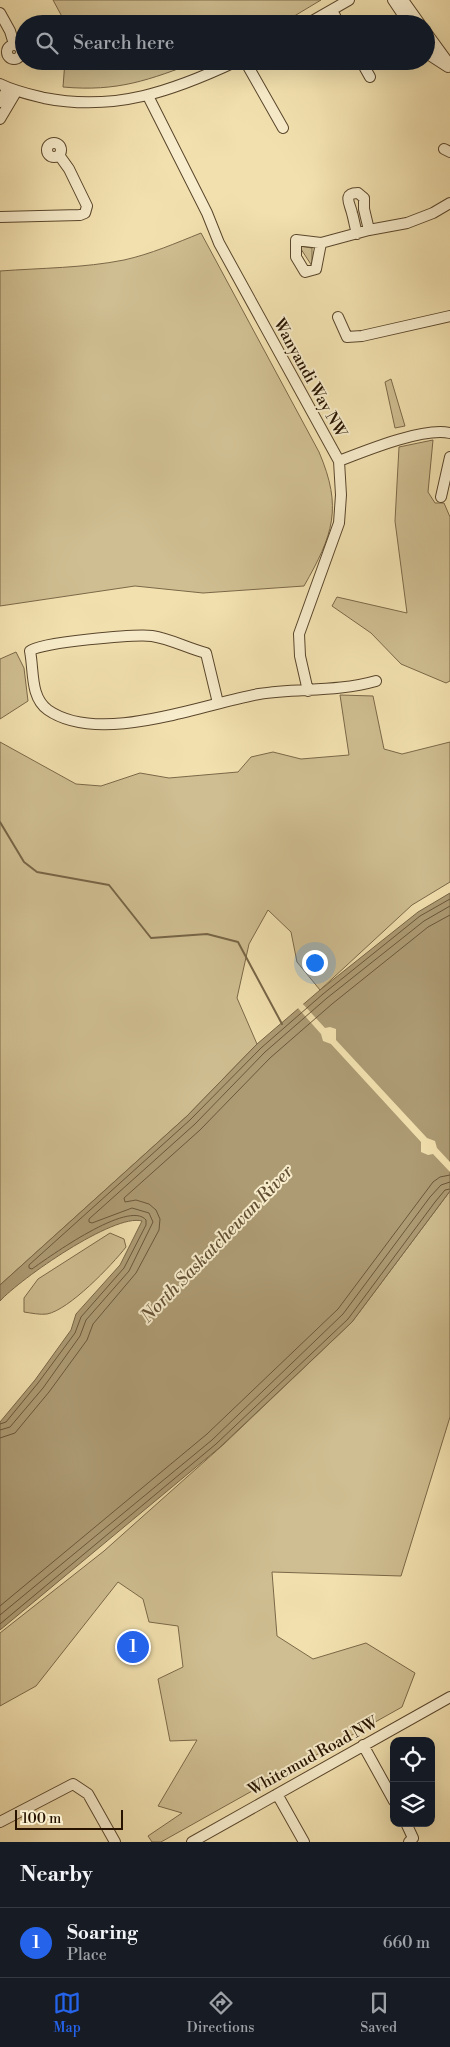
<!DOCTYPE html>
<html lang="en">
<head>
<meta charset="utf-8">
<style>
  :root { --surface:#171b24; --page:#242831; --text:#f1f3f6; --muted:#9ea1a6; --line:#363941; --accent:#2563eb }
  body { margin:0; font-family:"Libre Bodoni",serif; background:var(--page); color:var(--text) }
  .controls { position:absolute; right:15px; bottom:15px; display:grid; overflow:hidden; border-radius:10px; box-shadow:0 5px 20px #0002 }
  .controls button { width:45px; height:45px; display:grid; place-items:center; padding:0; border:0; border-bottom:1px solid var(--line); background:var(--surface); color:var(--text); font:25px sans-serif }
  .scale { position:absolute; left:15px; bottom:12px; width:108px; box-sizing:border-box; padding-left:5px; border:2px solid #271300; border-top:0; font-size:14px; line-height:18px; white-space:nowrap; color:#271300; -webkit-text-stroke:4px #f7eccb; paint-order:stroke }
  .you { position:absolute; left:314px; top:962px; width:18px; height:18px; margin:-12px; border:4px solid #fff; border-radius:50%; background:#1a73e8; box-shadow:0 0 0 8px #1a73e833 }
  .badge { display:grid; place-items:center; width:32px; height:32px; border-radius:50%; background:var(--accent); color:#fff; font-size:16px; font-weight:700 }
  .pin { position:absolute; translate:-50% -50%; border:2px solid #fff; box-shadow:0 1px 5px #0006 }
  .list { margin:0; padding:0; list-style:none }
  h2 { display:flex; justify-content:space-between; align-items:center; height:65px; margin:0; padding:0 20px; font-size:21px }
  h2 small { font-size:16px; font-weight:400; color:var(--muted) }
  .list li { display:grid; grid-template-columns:32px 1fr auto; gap:15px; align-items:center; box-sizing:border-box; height:70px; padding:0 20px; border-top:1px solid var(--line) }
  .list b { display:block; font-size:19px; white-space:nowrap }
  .list p { margin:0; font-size:16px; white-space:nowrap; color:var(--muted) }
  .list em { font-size:16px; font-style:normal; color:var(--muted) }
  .icon { flex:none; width:28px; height:28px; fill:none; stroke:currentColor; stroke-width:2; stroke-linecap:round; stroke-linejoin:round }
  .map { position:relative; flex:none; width:450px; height:1842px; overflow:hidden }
  .search { position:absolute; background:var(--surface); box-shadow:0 5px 20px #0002; left:15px; right:15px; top:15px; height:55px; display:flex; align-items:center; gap:12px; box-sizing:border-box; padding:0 18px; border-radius:28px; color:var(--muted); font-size:19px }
  .sheet { height:135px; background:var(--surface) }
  nav { display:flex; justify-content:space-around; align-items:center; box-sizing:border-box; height:70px; border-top:1px solid var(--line); background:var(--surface); font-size:14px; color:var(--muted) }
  nav a { display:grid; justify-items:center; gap:2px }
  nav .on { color:var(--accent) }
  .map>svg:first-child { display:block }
</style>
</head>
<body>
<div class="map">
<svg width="450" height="1842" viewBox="0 0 450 1842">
  <rect width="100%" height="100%" fill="#f2e1af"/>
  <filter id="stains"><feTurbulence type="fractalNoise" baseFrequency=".004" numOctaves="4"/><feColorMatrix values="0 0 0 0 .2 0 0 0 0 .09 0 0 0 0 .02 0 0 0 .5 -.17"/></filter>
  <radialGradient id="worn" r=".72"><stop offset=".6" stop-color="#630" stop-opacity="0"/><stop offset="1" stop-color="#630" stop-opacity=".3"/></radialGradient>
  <path fill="#cfbe91" stroke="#7b6848" d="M53,0H321L281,24H66Z
    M65,61H199C149,80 118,92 63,87Z
    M201,233L319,452C343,508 333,535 304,586L203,593L135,586L0,606V271C41,268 84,268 124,260C151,254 176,243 201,233Z
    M299,246L312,248V266Z
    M391,379L405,426L395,428L385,382Z
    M433,440L428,492L435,503H444L450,517V681L446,683L401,664L371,633L332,606L337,597L407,613L395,521L399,447Z
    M16,652L24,668L28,701L0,719V659Z
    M340,695L373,696L384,749L402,754L450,742V882L412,905L320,990L297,962L291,932L268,910L249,944L237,998L257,1044L187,1116L0,1285V742L76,784L101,786L140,773L169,778L238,772L251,757L273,752L301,759L349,755Z
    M450,1191V1417L401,1576L272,1572L277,1636L313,1659L366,1643L415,1673L402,1707L161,1842H152L148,1836L182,1813L158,1806L197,1740L170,1741L158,1679L183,1667L178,1626L149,1622L143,1599L118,1582L36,1686L0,1706V1633L104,1551L224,1444L352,1322Z
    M110,1233L124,1239L126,1247C112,1265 69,1310 47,1314C40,1315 31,1313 24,1312V1298L38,1279Z"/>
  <path fill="#ad9b74" stroke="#776546" d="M450,893V1191L352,1322L219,1448L0,1630V1422L35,1380L71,1330L76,1314L120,1265L142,1221C114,1213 20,1279 0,1301V1285L187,1116L257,1044L320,990L418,912Z"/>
  <path fill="#f2e1af" d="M302,1003L325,1028L330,1027L336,1029V1040L427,1138L435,1141L437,1148L450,1162V1172L433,1154L428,1155L421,1152V1142L331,1044L323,1041L321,1034L297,1007Z"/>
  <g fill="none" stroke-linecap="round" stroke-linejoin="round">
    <path stroke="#6a573a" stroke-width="1" d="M0,1424L6,1422L38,1383L75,1333L81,1317L124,1268L146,1225V1220C129,1199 49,1257 32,1269L29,1268V1265L190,1120L261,1048L323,994L420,916L450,899
      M0,1430L10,1427L43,1388L80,1336L86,1320L129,1271L153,1222L149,1213L132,1208L92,1223L89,1222V1219L195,1124L265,1052L327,998L424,921L450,906
      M0,1438L15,1433L49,1392L87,1340L93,1324L136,1273L159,1230L160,1219L156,1210L149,1204L136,1200L125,1202L124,1198L200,1130L270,1058L332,1004L428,927L450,915
      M0,1606L207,1434L338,1309L433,1182L440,1177L450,1175
      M0,1615L212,1440L343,1314L430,1197L441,1185L450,1182
      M0,1624L216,1444L348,1319L435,1202L445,1190L450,1189"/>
    <path stroke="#776546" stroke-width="2" d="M0,822L24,862L37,872L109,885L151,938L207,934L238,942L282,1024"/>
    <g stroke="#5a462c" stroke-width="12">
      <path id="minor" d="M393,0L409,24
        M403,0L420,24
        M332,10L339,24
        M0,13L10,31L14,44
        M307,24L349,0
        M426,32L450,65
        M7 52a7 7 0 1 1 14 0a7 7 0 1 1-14 0Z
        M426,48L431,56L448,67
        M245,61L283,128
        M361,61L370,77
        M0,84C14,91 28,94 44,98C115,112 173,91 237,61
        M148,96L207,213L219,243L339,461L341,495L339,523L299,634L300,656L308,691
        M0,102L8,88
        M0,119L16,92
        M47 150a7 7 0 1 1 14 0a7 7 0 1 1-14 0Z
        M444,149L450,152
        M0,217L80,215L85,213L87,206L69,169L59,155
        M357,234C355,227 354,220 352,213C350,204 342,193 358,193L364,198V209L369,230
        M321,243L316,269L305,272L296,257V240L321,243L369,230L407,223L433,213L450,203
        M338,317L347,337L362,336L450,316
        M339,461C365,451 423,427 450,433
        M441,497L450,457
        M218,703L206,653C187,648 171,639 152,636C137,634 39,642 30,651C34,671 30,697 48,710C100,746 202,704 259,694C298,688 337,692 376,681
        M363,1745L394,1801
        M277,1794L304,1842
        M0,1822L73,1784L88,1794L115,1842
        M406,1823L413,1838L409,1842
        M192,1842L450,1697"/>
    </g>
    <use href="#minor" stroke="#f7eccb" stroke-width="10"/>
  </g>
  <g text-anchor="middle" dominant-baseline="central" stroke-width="4" stroke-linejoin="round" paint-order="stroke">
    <g font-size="16" fill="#271300" stroke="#f7eccb">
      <text transform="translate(310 378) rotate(61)">Wanyandi Way NW</text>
      <text transform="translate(313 1756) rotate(-29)">Whitemud Road NW</text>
    </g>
    <g font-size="18" font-style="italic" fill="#635034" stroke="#f7eccb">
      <text transform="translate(217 1244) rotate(-46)">North Saskatchewan River</text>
    </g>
  </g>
  <rect width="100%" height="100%" filter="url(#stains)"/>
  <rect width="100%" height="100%" fill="url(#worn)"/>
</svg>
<div class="controls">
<button><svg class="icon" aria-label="locate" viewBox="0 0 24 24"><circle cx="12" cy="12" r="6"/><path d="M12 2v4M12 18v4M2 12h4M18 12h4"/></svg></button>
<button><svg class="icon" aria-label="layers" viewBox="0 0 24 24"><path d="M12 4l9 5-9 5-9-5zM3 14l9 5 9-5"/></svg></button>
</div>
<div class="scale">100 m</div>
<div class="you"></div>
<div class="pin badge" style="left:133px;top:1647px">1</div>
<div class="search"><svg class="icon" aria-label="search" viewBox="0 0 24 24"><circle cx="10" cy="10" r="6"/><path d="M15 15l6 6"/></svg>Search here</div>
</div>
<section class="sheet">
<h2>Nearby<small></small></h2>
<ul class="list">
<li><span class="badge">1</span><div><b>Soaring</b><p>Place</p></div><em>660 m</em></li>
</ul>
</section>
<nav>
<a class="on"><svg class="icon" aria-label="map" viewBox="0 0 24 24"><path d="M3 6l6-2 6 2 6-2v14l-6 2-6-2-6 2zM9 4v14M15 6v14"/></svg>Map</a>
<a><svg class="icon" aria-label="directions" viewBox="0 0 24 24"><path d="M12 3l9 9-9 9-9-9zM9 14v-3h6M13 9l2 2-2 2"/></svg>Directions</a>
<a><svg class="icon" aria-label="saved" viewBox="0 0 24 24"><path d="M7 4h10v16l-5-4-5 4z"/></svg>Saved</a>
</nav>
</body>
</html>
